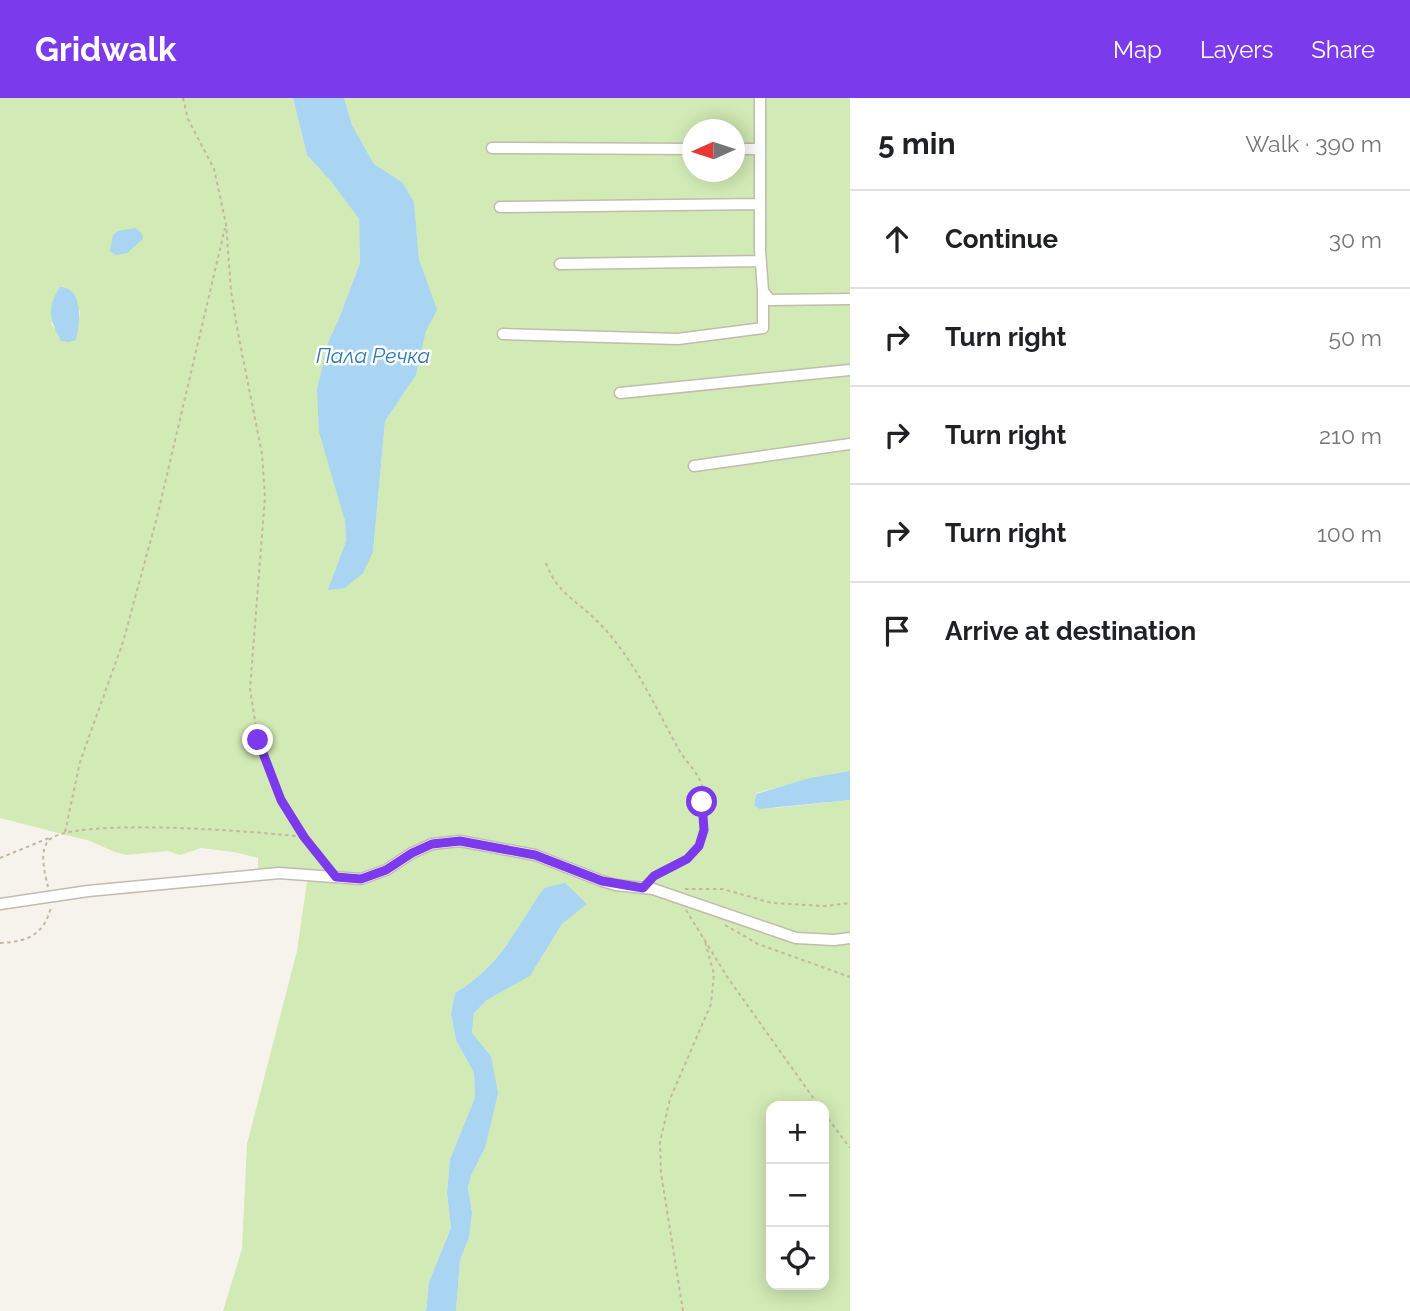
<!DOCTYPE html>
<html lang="en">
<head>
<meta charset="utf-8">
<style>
  :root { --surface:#fff; --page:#f6f6f6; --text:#202124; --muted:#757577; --line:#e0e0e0; --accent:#7c3aed }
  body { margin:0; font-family:Raleway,sans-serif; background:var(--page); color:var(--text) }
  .controls { position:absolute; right:21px; bottom:21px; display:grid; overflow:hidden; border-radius:14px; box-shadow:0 4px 18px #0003 }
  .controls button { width:63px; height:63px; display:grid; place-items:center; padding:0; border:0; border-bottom:2px solid var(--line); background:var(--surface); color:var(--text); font:35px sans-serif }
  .compass { position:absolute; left:682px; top:21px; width:63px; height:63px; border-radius:50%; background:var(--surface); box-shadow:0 4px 18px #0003; rotate:267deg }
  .stop { position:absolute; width:21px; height:21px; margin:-16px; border:5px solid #7c3aed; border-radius:50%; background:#fff }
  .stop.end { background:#7c3aed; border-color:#fff; box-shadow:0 2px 7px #0008 }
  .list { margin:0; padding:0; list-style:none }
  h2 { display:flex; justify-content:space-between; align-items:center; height:91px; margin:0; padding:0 28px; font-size:30px }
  h2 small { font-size:23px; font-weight:400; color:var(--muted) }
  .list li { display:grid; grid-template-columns:46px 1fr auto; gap:21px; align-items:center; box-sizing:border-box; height:98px; padding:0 28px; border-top:2px solid var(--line) }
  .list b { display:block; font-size:26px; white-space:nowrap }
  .list em { font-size:23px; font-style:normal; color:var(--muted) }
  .icon { flex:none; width:38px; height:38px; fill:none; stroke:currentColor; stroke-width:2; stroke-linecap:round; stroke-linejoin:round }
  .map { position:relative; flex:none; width:850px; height:1213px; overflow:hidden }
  header { display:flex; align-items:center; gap:42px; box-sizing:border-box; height:98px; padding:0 35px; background:var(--accent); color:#fff }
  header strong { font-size:33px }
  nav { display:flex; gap:38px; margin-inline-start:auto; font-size:24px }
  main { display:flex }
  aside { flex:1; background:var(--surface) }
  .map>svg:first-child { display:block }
</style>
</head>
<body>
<header>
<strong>Gridwalk</strong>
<nav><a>Map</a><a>Layers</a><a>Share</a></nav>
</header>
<main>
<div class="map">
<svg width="850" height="1213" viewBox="0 0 850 1213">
  <rect width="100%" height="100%" fill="#f6f3ec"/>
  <path fill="#d2eab5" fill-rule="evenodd" d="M0,0H293L307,57L330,82L359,121L360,165L338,223L328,244L317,291L345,423L346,443L329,491L373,454L385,323L416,277L426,233L436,212L419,161L414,104L402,84L374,66L352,27L344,0H850V673L810,681L756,695L754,706L776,710L850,702V1213H456L460,1162L469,1140L472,1115L468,1089L471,1078L485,1050L491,958L472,935L474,915L487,902L530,878L562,826L586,806L530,811C508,846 492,872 455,895L451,916L456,942L474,975L475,1000L450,1061L447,1095L451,1130L429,1184L426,1213H223L242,1151L247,1046L297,853L308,777L258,781V760L234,754L201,750L180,757L168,753L127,757L115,754L90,743L0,720ZM692,32H734V74H692ZM80,213L76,242L55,231L51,225ZM771,1008H824V1187H771Z"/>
  <path fill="#a9d4f2" d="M293,0H344L352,27L374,66L402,84L414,104L419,161L437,212L426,233L416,277L385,323L373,454L363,475L345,490L328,492L346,443L345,423L319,334L317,291L328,244L338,223L360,165L359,121L330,82L307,57Z
    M135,130L142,135L143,141L127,155L116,157L110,153L113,137L118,133Z
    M60,189C84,189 80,226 76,242L68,244L61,243C50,221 46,211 60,189Z
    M850,673V702L760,711L754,707L756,696L810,680Z
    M565,785L587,806L562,826L530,878L487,902L474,915L472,935L491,958L498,995L485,1050L471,1078L468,1089L472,1115L469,1140L460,1162L456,1213H426L429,1184L451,1130L447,1095L450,1061L475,1000L474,975L456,942L451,916L455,895C502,866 514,833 544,790Z"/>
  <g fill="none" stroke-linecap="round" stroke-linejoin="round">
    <g stroke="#c2bbae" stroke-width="13">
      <path id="minor" d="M760,0V152L763,193L770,202L850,201
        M492,50L692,51
        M734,51H760
        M500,109L760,106
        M560,166L761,163
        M503,236L678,241L763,230V193
        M620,295L850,272
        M694,368L850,346
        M0,806L88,793L279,775L361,781L386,772L412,755L432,746L460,743L535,757L602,783L616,787L653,791L796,840L834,842L850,840"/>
    </g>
    <path stroke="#c4b79f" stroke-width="2" stroke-dasharray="3.5 3.5" stroke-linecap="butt" d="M183,0L188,21L214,71L226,126L231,193L238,235L262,356L265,399L250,591L258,642L281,701L304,739L327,767
      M546,465C557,496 577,502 598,524C634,560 654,607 678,650C685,664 700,675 703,691C705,700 704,741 699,749C688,766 664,767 651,781
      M65,734L80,664L123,544L157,419L225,130
      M0,760L49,740
      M48,789C45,776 39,755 48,743C68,718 266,734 303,739
      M685,791H723L772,805L825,808L850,805
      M686,812L728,880L819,1008
      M725,827L758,846L850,879
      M0,845C27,844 44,837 51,809
      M824,1015L850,1050
      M683,1213L661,1075L660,1044L670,1001L711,906L714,876L704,840"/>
    <use href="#minor" stroke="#fff" stroke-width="10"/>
  </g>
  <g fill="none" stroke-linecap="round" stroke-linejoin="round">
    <path stroke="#7c3aed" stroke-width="9" d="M258,642L281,702L304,739L336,779L361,781L386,772L412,755L432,746L460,743L535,757L602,783L643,790L654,778L687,761L699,748L704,732L702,704"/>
  </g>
  <g text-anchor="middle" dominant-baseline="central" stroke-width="5" stroke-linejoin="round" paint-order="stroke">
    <g font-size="21" font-style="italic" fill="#2e7ab2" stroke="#fff">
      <text x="373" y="257">Пала Речка</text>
    </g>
  </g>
</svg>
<div class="controls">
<button>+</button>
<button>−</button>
<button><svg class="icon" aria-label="locate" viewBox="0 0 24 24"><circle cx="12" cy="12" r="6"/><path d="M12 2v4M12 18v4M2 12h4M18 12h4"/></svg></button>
</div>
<svg class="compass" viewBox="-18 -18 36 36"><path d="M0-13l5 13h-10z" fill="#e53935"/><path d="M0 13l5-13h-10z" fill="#757577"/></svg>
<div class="stop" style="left:702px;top:704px"></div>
<div class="stop end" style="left:258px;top:642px"></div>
</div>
<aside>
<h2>5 min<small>Walk · 390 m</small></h2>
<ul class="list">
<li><svg class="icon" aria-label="ahead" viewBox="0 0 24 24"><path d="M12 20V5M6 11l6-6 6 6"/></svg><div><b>Continue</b></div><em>30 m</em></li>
<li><svg class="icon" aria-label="right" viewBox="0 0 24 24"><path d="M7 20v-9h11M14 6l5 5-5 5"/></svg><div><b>Turn right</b></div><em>50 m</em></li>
<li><svg class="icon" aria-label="right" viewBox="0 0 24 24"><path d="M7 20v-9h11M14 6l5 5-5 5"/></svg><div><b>Turn right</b></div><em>210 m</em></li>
<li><svg class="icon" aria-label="right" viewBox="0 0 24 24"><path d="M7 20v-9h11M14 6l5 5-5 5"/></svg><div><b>Turn right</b></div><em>100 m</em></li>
<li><svg class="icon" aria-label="arrive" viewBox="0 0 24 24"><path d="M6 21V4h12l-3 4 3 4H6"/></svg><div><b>Arrive at destination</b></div></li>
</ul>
</aside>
</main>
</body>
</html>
